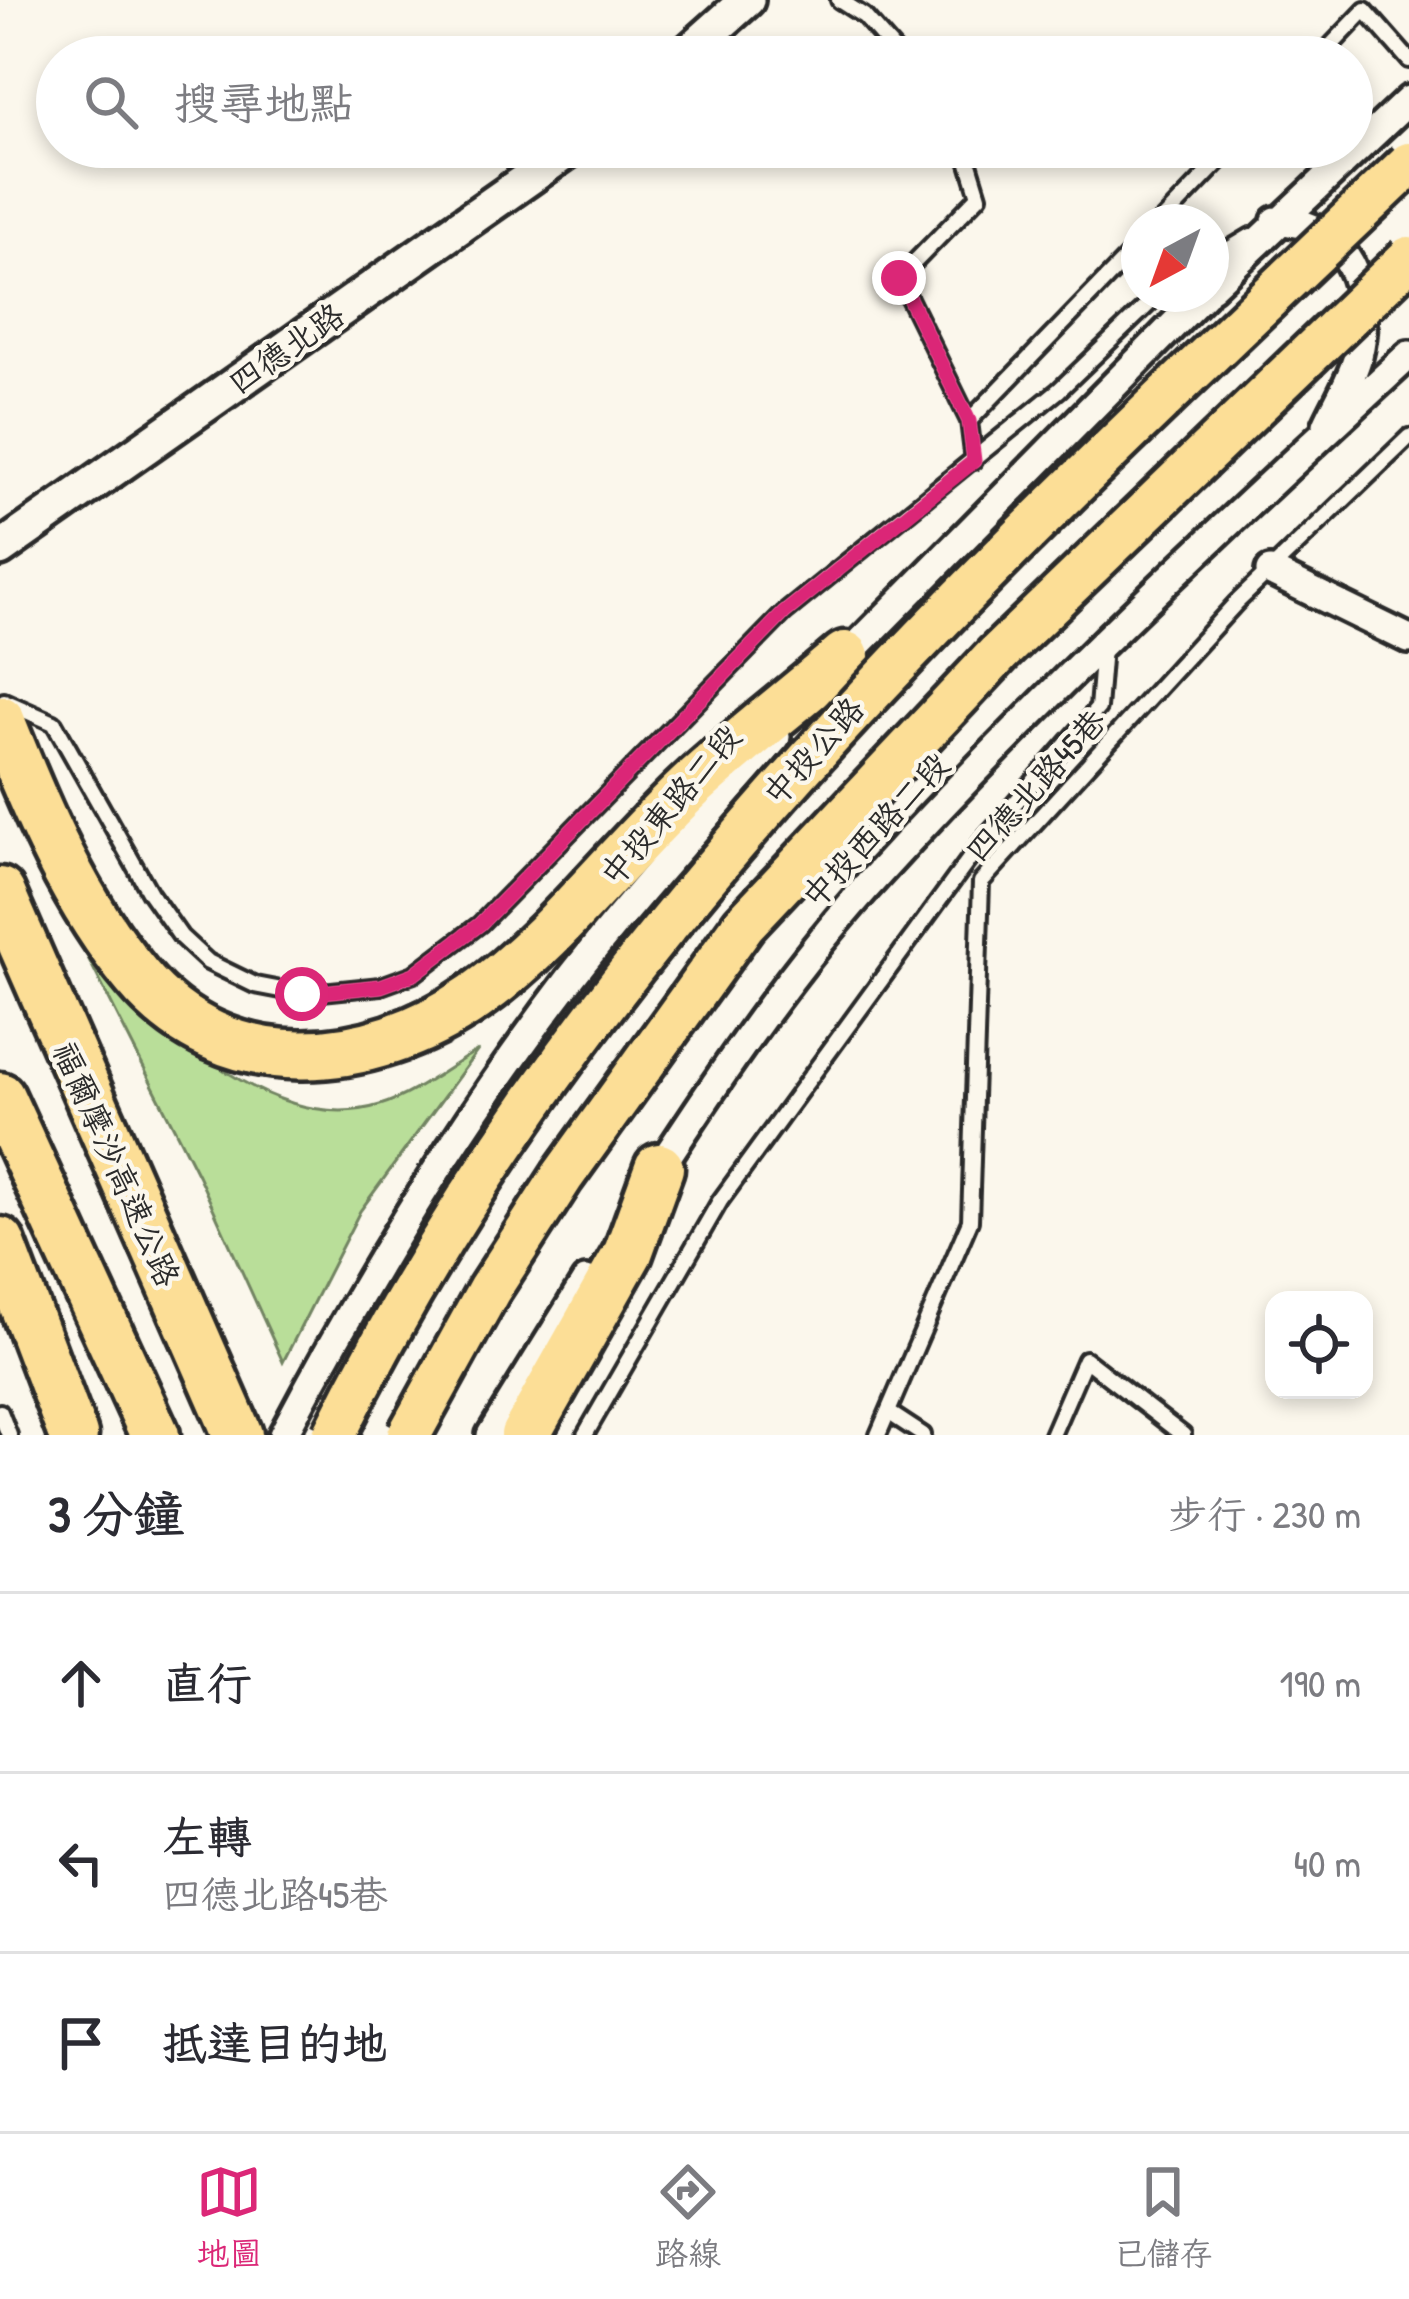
<!DOCTYPE html>
<html lang="zh-TW">
<head>
<meta charset="utf-8">
<style>
  :root { --surface:#fff; --page:#f7f7f7; --text:#2b2b33; --muted:#7c7c81; --line:#e1e1e2; --accent:#db2777 }
  body { margin:0; font-family:"Patrick Hand","LXGW WenKai TC",sans-serif; background:var(--page); color:var(--text) }
  .controls { position:absolute; right:36px; bottom:36px; display:grid; overflow:hidden; border-radius:24px; box-shadow:0 6px 18px #0003 }
  .controls button { width:108px; height:108px; display:grid; place-items:center; padding:0; border:0; border-bottom:3px solid var(--line); background:var(--surface); color:var(--text); font:60px sans-serif }
  .compass { position:absolute; left:1121px; top:204px; width:108px; height:108px; border-radius:50%; background:var(--surface); box-shadow:0 6px 18px #0003; rotate:221deg }
  .stop { position:absolute; width:36px; height:36px; margin:-27px; border:9px solid #db2777; border-radius:50%; background:#fff }
  .stop.end { background:#db2777; border-color:#fff; box-shadow:0 3px 12px #0008 }
  .list { margin:0; padding:0; list-style:none }
  h2 { display:flex; justify-content:space-between; align-items:center; height:156px; margin:0; padding:0 48px; font-size:51px }
  h2 small { font-size:39px; font-weight:400; color:var(--muted) }
  .list li { display:grid; grid-template-columns:78px 1fr auto; gap:36px; align-items:center; box-sizing:border-box; height:180px; padding:0 48px; border-top:3px solid var(--line) }
  .list b { display:block; font-size:45px; white-space:nowrap }
  .list p { margin:0; font-size:39px; white-space:nowrap; color:var(--muted) }
  .list em { font-size:39px; font-style:normal; color:var(--muted) }
  .icon { flex:none; width:66px; height:66px; fill:none; stroke:currentColor; stroke-width:2; stroke-linecap:round; stroke-linejoin:round }
  .map { position:relative; flex:none; width:1409px; height:1435px; overflow:hidden }
  .search { position:absolute; background:var(--surface); box-shadow:0 6px 18px #0003; left:36px; right:36px; top:36px; height:132px; display:flex; align-items:center; gap:30px; box-sizing:border-box; padding:0 42px; border-radius:66px; color:var(--muted); font-size:45px }
  .sheet { height:696px; background:var(--surface) }
  nav { display:flex; justify-content:space-around; align-items:center; box-sizing:border-box; height:168px; border-top:3px solid var(--line); background:var(--surface); font-size:33px; color:var(--muted) }
  nav a { display:grid; justify-items:center; gap:6px }
  nav .on { color:var(--accent) }
  .map>svg:first-child { display:block }
</style>
</head>
<body>
<div class="map">
<svg width="1409" height="1435" viewBox="0 0 1409 1435">
  <rect width="100%" height="100%" fill="#fbf7ec"/>
  <filter id="ink" filterUnits="userSpaceOnUse"><feTurbulence type="fractalNoise" baseFrequency=".00833" numOctaves="2"/><feDisplacementMap in="SourceGraphic" scale="24" xChannelSelector="R" yChannelSelector="G"/><feConvolveMatrix kernelMatrix="1 2 1 2 8 2 1 2 1" color-interpolation-filters="sRGB"/></filter>
  <g filter="url(#ink)">
    <path fill="#b9de99" stroke="#728462" stroke-width="3" d="M77,936C143,1010 267,1140 380,1105C414,1095 448,1067 478,1050L360,1211L283,1362L198,1175Z"/>
    <g fill="none" stroke-linecap="round" stroke-linejoin="round">
      <g stroke="#2b2b2b" stroke-width="22">
        <path id="service" d="M839,0L864,16L900,57
          M1320,57L1365,10L1409,60
          M964,147L979,196L899,278L969,421L974,461
          M1161,222L1233,147
          M1211,260L1251,236
          M969,421L1139,245
          M4,701L54,723L150,893L181,937L208,962L255,985L302,994L381,986L414,974L480,924L784,613L1059,390L1159,294
          M0,1412L9,1435
          M888,1412L923,1435
          M585,1435L720,1201L986,836L1098,708L1103,647
          M878,1435L970,1221L981,882L1236,603L1409,437
          M1052,1435L1085,1359L1183,1435"/>
      </g>
      <g stroke="#2b2b2b" stroke-width="36">
        <path id="minor" d="M1276,221C1349,221 1374,293 1358,356C1352,379 1337,403 1327,425
          M1211,287L1409,100
          M1270,571L1409,639
          M836,667L1204,294
          M653,1178C722,1072 795,964 881,871C1046,690 1229,521 1409,355
          M283,1435C367,1276 460,1123 569,980C634,896 707,818 776,737
          M491,1435L586,1281"/>
      </g>
      <g stroke="#2b2b2b" stroke-width="42">
        <path id="tertiary" d="M683,57L747,0
          M0,549L573,147"/>
      </g>
      <g stroke="#2b2b2b" stroke-width="57">
        <path id="motorway" d="M0,720C36,810 74,902 137,977C226,1084 370,1070 475,997C557,939 618,854 691,786C740,741 794,700 845,656
          M0,892L238,1435
          M0,1097L155,1435
          M0,1242L73,1435
          M525,1435L628,1253L659,1168"/>
      </g>
      <use href="#service" stroke="#fbf7ec" stroke-width="14"/>
      <use href="#minor" stroke="#fbf7ec" stroke-width="27"/>
      <use href="#tertiary" stroke="#fbf7ec" stroke-width="33"/>
      <use href="#motorway" stroke="#fcde96" stroke-width="48"/>
      <g stroke="#2b2b2b" stroke-width="51" stroke-linecap="butt">
        <path id="primary-bridge" d="M334,1435C588,923 1004,552 1409,164
          M409,1435L489,1290L562,1177L744,924L998,654L1409,258"/>
      </g>
      <use href="#primary-bridge" stroke="#fcde96" stroke-width="42"/>
    </g>
  </g>
  <g fill="none" stroke-linecap="round" stroke-linejoin="round" filter="url(#ink)">
    <path stroke="#db2777" stroke-width="15" d="M302,994L381,986L414,974L480,924L784,613L974,461L969,421L899,278"/>
  </g>
  <g text-anchor="middle" dominant-baseline="central" stroke-width="9" stroke-linejoin="round" paint-order="stroke">
    <g font-size="33" fill="#2b2b2b" stroke="#fbf7ec">
      <text transform="translate(286 348) rotate(-35)">四德北路</text>
      <text transform="translate(813 751) rotate(-48)">中投公路</text>
      <text transform="translate(1035 785) rotate(-48)">四德北路45巷</text>
      <text transform="translate(670 805) rotate(-50)">中投東路二段</text>
      <text transform="translate(875 830) rotate(-47)">中投西路二段</text>
      <text transform="translate(117 1164) rotate(66)">福爾摩沙高速公路</text>
    </g>
  </g>
</svg>
<div class="controls">
<button><svg class="icon" aria-label="locate" viewBox="0 0 24 24"><circle cx="12" cy="12" r="6"/><path d="M12 2v4M12 18v4M2 12h4M18 12h4"/></svg></button>
</div>
<svg class="compass" viewBox="-18 -18 36 36"><path d="M0-13l5 13h-10z" fill="#e53935"/><path d="M0 13l5-13h-10z" fill="#7c7c81"/></svg>
<div class="stop" style="left:302px;top:994px"></div>
<div class="stop end" style="left:899px;top:278px"></div>
<div class="search"><svg class="icon" aria-label="search" viewBox="0 0 24 24"><circle cx="10" cy="10" r="6"/><path d="M15 15l6 6"/></svg>搜尋地點</div>
</div>
<section class="sheet">
<h2>3 分鐘<small>步行 · 230 m</small></h2>
<ul class="list">
<li><svg class="icon" aria-label="ahead" viewBox="0 0 24 24"><path d="M12 20V5M6 11l6-6 6 6"/></svg><div><b>直行</b></div><em>190 m</em></li>
<li><svg class="icon" aria-label="left" viewBox="0 0 24 24"><path d="M17 20v-9H6M10 6l-5 5 5 5"/></svg><div><b>左轉</b><p>四德北路45巷</p></div><em>40 m</em></li>
<li><svg class="icon" aria-label="arrive" viewBox="0 0 24 24"><path d="M6 21V4h12l-3 4 3 4H6"/></svg><div><b>抵達目的地</b></div></li>
</ul>
</section>
<nav>
<a class="on"><svg class="icon" aria-label="map" viewBox="0 0 24 24"><path d="M3 6l6-2 6 2 6-2v14l-6 2-6-2-6 2zM9 4v14M15 6v14"/></svg>地圖</a>
<a><svg class="icon" aria-label="directions" viewBox="0 0 24 24"><path d="M12 3l9 9-9 9-9-9zM9 14v-3h6M13 9l2 2-2 2"/></svg>路線</a>
<a><svg class="icon" aria-label="saved" viewBox="0 0 24 24"><path d="M7 4h10v16l-5-4-5 4z"/></svg>已儲存</a>
</nav>
</body>
</html>
